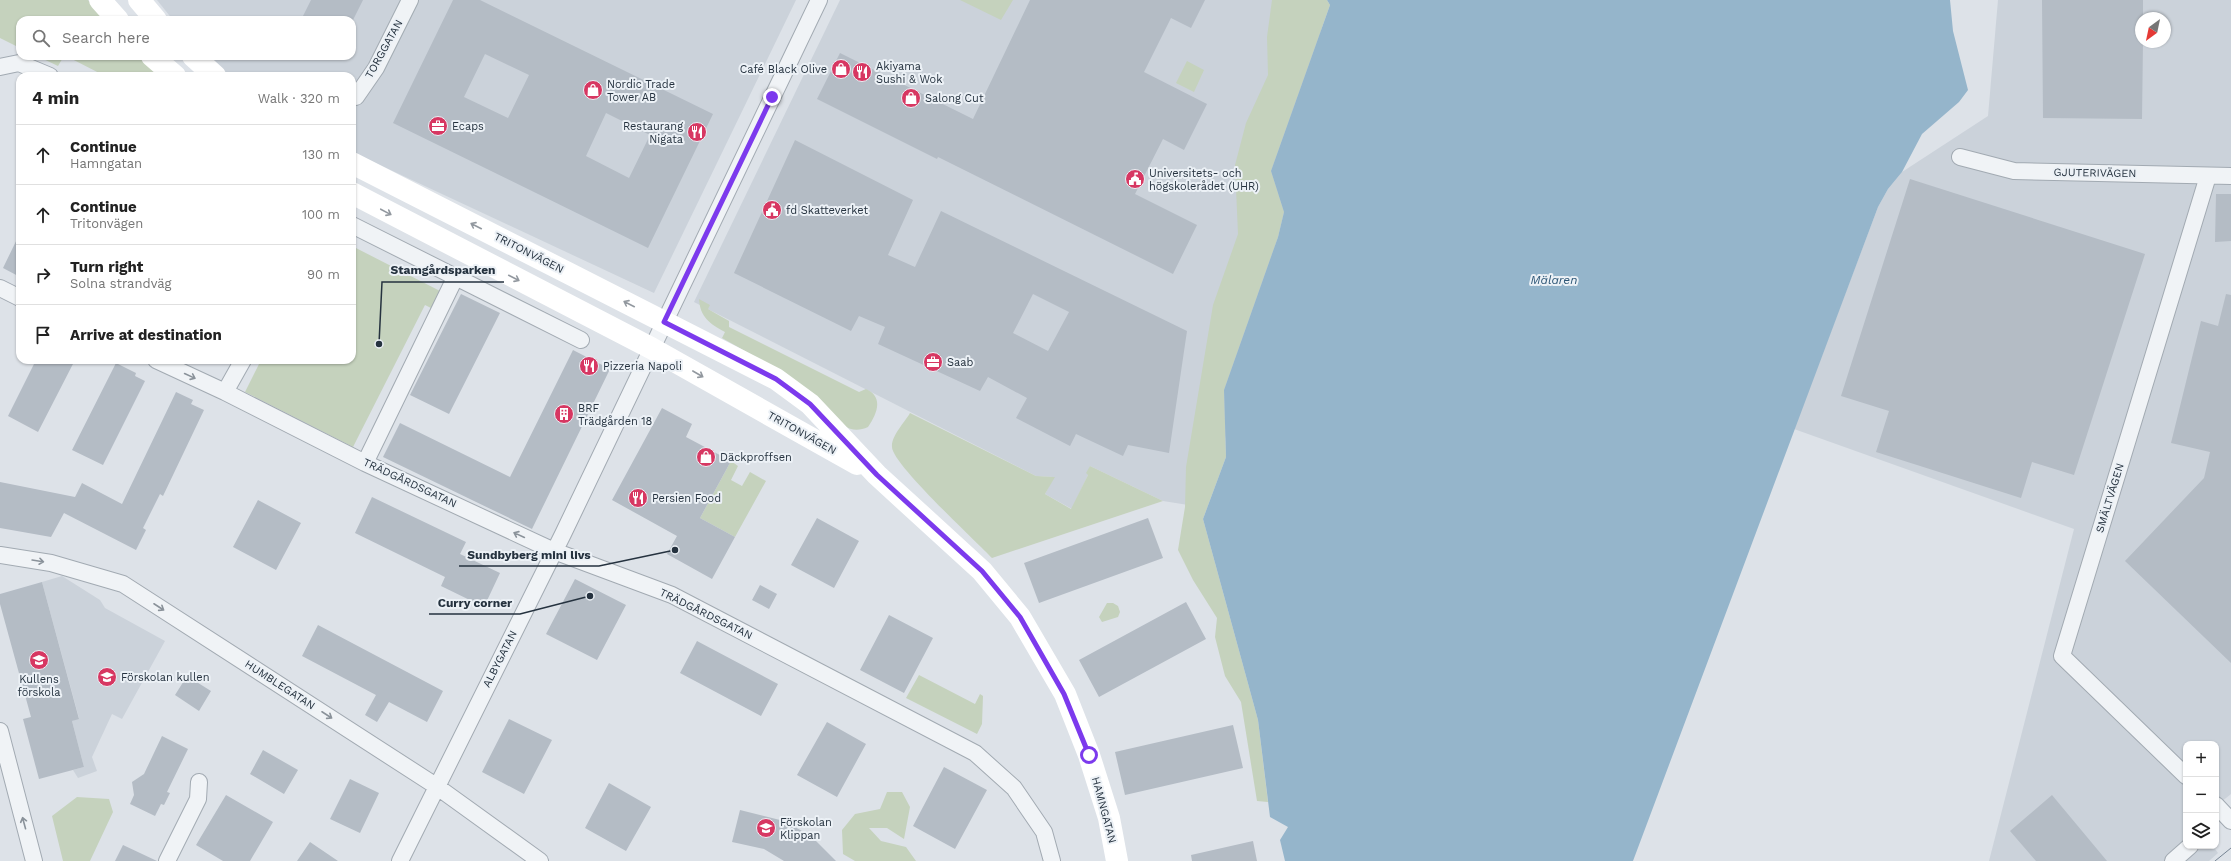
<!DOCTYPE html>
<html lang="en">
<head>
<meta charset="utf-8">
<style>
  :root { --surface:#fff; --page:#f6f6f6; --text:#222; --muted:#767676; --line:#e0e0e0 }
  body { margin:0; font-family:"Work Sans",sans-serif; background:var(--page); color:var(--text) }
  .controls { position:absolute; right:12px; bottom:12px; display:grid; overflow:hidden; border-radius:8px; box-shadow:0 1px 3px #0004 }
  .controls button { width:36px; height:36px; display:grid; place-items:center; padding:0; border:0; border-bottom:1px solid var(--line); background:var(--surface); color:var(--text); font:20px sans-serif }
  .compass { position:absolute; left:2135px; top:12px; width:36px; height:36px; border-radius:50%; background:var(--surface); box-shadow:0 1px 3px #0004; rotate:213deg }
  .stop { position:absolute; width:12px; height:12px; margin:-9px; border:3px solid #7c3aed; border-radius:50%; background:#fff }
  .stop.end { background:#7c3aed; border-color:#fff; box-shadow:0 1px 4px #0008 }
  .list { margin:0; padding:0; list-style:none }
  h2 { display:flex; justify-content:space-between; align-items:center; height:52px; margin:0; padding:0 16px; font-size:17px }
  h2 small { font-size:13px; font-weight:400; color:var(--muted) }
  .list li { display:grid; grid-template-columns:26px 1fr auto; gap:12px; align-items:center; box-sizing:border-box; height:60px; padding:0 16px; border-top:1px solid var(--line) }
  .list b { display:block; font-size:15px; white-space:nowrap }
  .list p { margin:0; font-size:13px; white-space:nowrap; color:var(--muted) }
  .list em { font-size:13px; font-style:normal; color:var(--muted) }
  .icon { flex:none; width:22px; height:22px; fill:none; stroke:currentColor; stroke-width:2; stroke-linecap:round; stroke-linejoin:round }
  .map { position:relative; flex:none; width:2231px; height:861px; overflow:hidden }
  .search { position:absolute; background:var(--surface); box-shadow:0 1px 3px #0004; left:16px; top:16px; width:340px; height:44px; display:flex; align-items:center; gap:10px; box-sizing:border-box; padding:0 14px; border-radius:12px; color:var(--muted); font-size:15px }
  .panel { position:absolute; background:var(--surface); box-shadow:0 1px 3px #0004; left:16px; top:72px; width:340px; height:292px; border-radius:12px }
  .map>svg:first-child { display:block }
</style>
</head>
<body>
<div class="map">
<svg width="2231" height="861" viewBox="0 0 2231 861">
  <rect width="100%" height="100%" fill="#dde2e8"/>
  <path fill="#cbd2da" fill-rule="evenodd" d="M157,0H796L654,293L352,152V76H230L208,56H352V20H173Z
    M840,0H1327L1284,212L1207,508L1163,501L1090,466L1088,475L1072,509L1045,494L1054,477L1036,476L694,302Z
    M1998,0H2231V794L2216,806V744H2186V846H2213L2218,853L2209,861H1989L2074,529L1794,429L1878,207L1888,189L1902,172L1988,116ZM2141,18H2165V42H2141Z
    M62,576L100,600L105,608L165,641L122,719L112,714L92,757L97,771L78,778L73,770L84,767L72,721L79,718L42,582Z"/>
  <path fill="#c5d2bd" d="M0,0H88L104,20H20V48L0,38Z
    M960,0H1013L1001,20Z
    M1272,0H1327L1330,5L1271,171L1284,212L1278,237L1224,390L1226,457L1203,519L1258,720L1268,802L1257,801L1241,702L1225,676L1215,637L1217,618L1193,580L1178,550L1185,507L1186,467L1213,305L1238,234L1235,165L1246,123L1268,75L1267,37Z
    M37,56H64L58,66Z
    M66,56H138L159,76H105Z
    M1187,61L1204,70L1194,92L1176,83Z
    M352,246L442,292L433,309L425,305L353,447L245,392L261,360H352Z
    M699,299L710,305L708,309L729,321V327L859,392L866,389C884,397 877,414 868,427C859,431 852,431 843,425L761,360L722,338L725,332C710,324 700,317 699,299Z
    M910,413L1036,476L1055,477L1045,494L1071,509L1088,475L1086,473L1090,466L1163,501L992,558C976,541 892,464 892,447C891,436 905,422 910,413Z
    M731,461L738,466L731,480L742,486L750,472L766,481L735,537L700,518Z
    M1107,603H1113L1118,606L1120,612L1118,617L1102,622L1099,617Z
    M919,675L975,704L980,694L983,696L982,724L977,734L906,698Z
    M887,792H902L910,807L904,839L887,828H869L881,841L906,847L916,861H855L843,854L842,830L855,814L880,809Z
    M77,797L109,799L113,812L90,861H63L52,816Z"/>
  <path fill="#95b5cb" d="M1327,0H1950L1953,31L1968,90L1959,102L1922,134L1902,172L1888,189L1878,207L1633,861H1285L1280,840L1288,827L1270,817L1258,720L1203,519L1226,457L1224,390L1278,237L1284,212L1271,171L1330,5Z"/>
  <path fill="#b4bcc5" fill-rule="evenodd" d="M311,0H363L353,20H301Z
    M453,0H480L713,114L648,248L393,123ZM485,54L529,75L508,118L464,97ZM606,113L650,135L629,178L586,156Z
    M1030,0H1205L1191,28L1171,18L1144,72L1207,104L1184,150L1163,139L1135,194L1197,225L1173,274L938,157L937,159L817,99L840,53L973,119Z
    M2042,0H2143V18H2141V42H2143L2142,119L2043,118Z
    M795,140L913,200L888,255L915,267L941,211L1187,331L1169,453L1128,445L1123,456L1076,434L1070,446L1016,418L1027,398L988,377L980,391L878,344L885,327L859,316L851,331L734,273ZM1033,294L1069,312L1048,351L1013,333Z
    M1910,179L2145,254L2074,475L2032,462L2021,498L1876,452L1889,411L1841,396Z
    M2216,194H2231V241L2215,242Z
    M20,233V277L3,268Z
    M461,294L500,313L449,414L410,395Z
    M2226,294L2231,295V663L2125,561L2204,478L2210,452L2171,443L2201,321L2218,326Z
    M573,350L610,369L532,529L383,457L400,423L510,477Z
    M36,360H75L38,432L8,416Z
    M116,363L136,373L135,376L145,381L103,465L72,450Z
    M176,392L193,400L191,404L204,410L163,496L160,494L143,528L146,530L136,550L64,513L51,537L0,528V482L75,497L82,483L122,504Z
    M662,408L692,424L686,437L731,461L700,518L735,537L712,579L667,554L677,536L612,500Z
    M372,497L466,542L460,554L500,573L484,607L441,586L445,577L355,533Z
    M258,500L301,523L276,570L233,547Z
    M817,518L859,541L834,588L791,565Z
    M1148,518L1163,558L1039,603L1024,563Z
    M575,579L626,605L597,660L546,634Z
    M42,582L79,719L72,721L84,767L39,779L23,719L31,717L0,604V594Z
    M760,585L777,594L769,609L752,600Z
    M1186,602L1206,639L1099,697L1079,660Z
    M889,615L933,638L904,693L860,670Z
    M318,625L443,691L427,722L389,702L377,722L365,715L376,695L302,656Z
    M697,641L778,684L761,716L680,673Z
    M187,676L211,691L199,711L175,695Z
    M509,719L552,740L524,794L482,772Z
    M827,722L866,744L837,797L797,775Z
    M1233,725L1243,768L1125,795L1115,752Z
    M162,736L188,749L167,792L170,793L164,805L161,804L155,816L130,804L134,795L132,782L144,774Z
    M263,750L298,770L284,794L250,774Z
    M944,767L987,790L955,849L913,826Z
    M350,779L379,793L360,833L330,819Z
    M609,783L651,807L626,851L585,828Z
    M226,795L273,822L250,861H223L196,845Z
    M2052,795L2107,861H2036L2010,831Z
    M740,810L784,821L811,836L836,861H784L764,849L732,842Z
    M1253,841L1257,861H1192L1191,855Z
    M310,842L338,861H297Z
    M123,845L157,861H115Z"/>
  <g fill="none" stroke-linecap="round" stroke-linejoin="round">
    <g stroke="#a2aab2" stroke-width="18">
      <path id="street" d="M0,67L19,63L50,76
        M356,97L376,68L410,0
        M1960,157L2014,171L2231,176
        M352,225L581,340
        M0,288L20,298
        M156,360L225,392L365,463L554,551L672,595L975,753L1014,788L1044,832L1052,861
        M225,392L243,360
        M365,463L456,276
        M0,555L51,563L123,584L436,786L540,861
        M0,731L34,861
        M2186,776L2062,656L2208,176
        M2216,805L2231,821
        M167,861L198,799L199,782
        M400,861L563,534L819,0
        M2173,861L2190,846"/>
    </g>
    <use href="#street" stroke="#f0f3f6" stroke-width="16"/>
    <path stroke="#fff" stroke-width="22" d="M100,0L118,20
      M139,0L156,20
      M152,56L175,76
      M193,56L215,76
      M352,163L776,379L810,404L877,475L982,571L1020,617L1065,694L1089,755L1109,818L1117,861
      M352,193L651,348L857,464"/>
    <path stroke="#758493" stroke-width="1" d="M2215,861L2231,848"/>
  </g>
  <defs><path id="oneway-shaft" d="M-6 0H5M1.5-3L5.5 0L1.5 3" fill="none" stroke-width="1.6" stroke-linecap="round" stroke-linejoin="round"/></defs>
  <g stroke="#92989f">
    <use href="#oneway-shaft" transform="translate(386 212) rotate(28)"/>
    <use href="#oneway-shaft" transform="translate(476 226) rotate(-153)"/>
    <use href="#oneway-shaft" transform="translate(514 278) rotate(27)"/>
    <use href="#oneway-shaft" transform="translate(629 304) rotate(-153)"/>
    <use href="#oneway-shaft" transform="translate(698 374) rotate(30)"/>
  </g>
  <g stroke="#8a929a">
    <use href="#oneway-shaft" transform="translate(190 376) rotate(25)"/>
    <use href="#oneway-shaft" transform="translate(519 535) rotate(-155)"/>
    <use href="#oneway-shaft" transform="translate(38 561) rotate(9)"/>
    <use href="#oneway-shaft" transform="translate(159 607) rotate(33)"/>
    <use href="#oneway-shaft" transform="translate(327 715) rotate(33)"/>
    <use href="#oneway-shaft" transform="translate(24 823) rotate(-105)"/>
  </g>
  <g fill="none" stroke-linecap="round" stroke-linejoin="round">
    <path stroke="#7c3aed" stroke-width="5" d="M772,97L664,322L776,379L810,404L877,475L982,571L1020,617L1064,694L1089,755"/>
  </g>
  <defs>
    <g id="shop-disc" transform="scale(1)"><circle r="9.5" fill="#d73762" stroke="#ecf1f6"/><path d="M-5-2.5h2.3a2.7 3.5 0 0 1 5.4 0H5L5.5 6h-11ZM-1.5-2.5h3a1.5 2.3 0 0 0-3 0Z" fill="#fff"/></g>
    <g id="restaurant-disc" transform="scale(1)"><circle r="9.5" fill="#d73762" stroke="#ecf1f6"/><path d="M-5-6h1v4h1v-4h1v4h1v-4h1v5L-1.5 .5V6h-2V.5L-5-1ZM5-6V6H3V1.5H1.5Q1.5-4 5-6Z" fill="#fff"/></g>
    <g id="office-disc" transform="scale(1)"><circle r="9.5" fill="#d73762" stroke="#ecf1f6"/><path d="M-6-3h4V-5.5h4V-3h4V5H-6ZM-1-4.5V-3h2v-1.5ZM-6 0V1H6V0Z" fill="#fff"/></g>
    <g id="civic-disc" transform="scale(1)"><circle r="9.5" fill="#d73762" stroke="#ecf1f6"/><path d="M-.6-6.5H3V-4.5H.6V-3L4-1V1h2V6H-6V1h2V-1L-.6-3ZM-1.2 2.5V6h2.4V2.5Z" fill="#fff"/></g>
    <g id="building-disc" transform="scale(1)"><circle r="9.5" fill="#d73762" stroke="#ecf1f6"/><path d="M-4-6H4V6H1V3H-1V6H-4ZM-2.5-4.3h1.7v1.8h-1.7ZM.8-4.3h1.7v1.8H.8ZM-2.5-1h1.7V.8h-1.7ZM.8-1h1.7V.8H.8Z" fill="#fff"/></g>
    <g id="school-disc" transform="scale(1)"><circle r="9.5" fill="#d73762" stroke="#ecf1f6"/><path d="M0-5L7-2L0 1L-7-2ZM-4 1L0 2.5L4 1V4Q0 6-4 4Z" fill="#fff"/></g>
  </defs>
  <g fill-rule="evenodd">
    <use href="#shop-disc" x="841" y="69"/>
    <use href="#restaurant-disc" x="862" y="72"/>
    <use href="#shop-disc" x="593" y="90"/>
    <use href="#shop-disc" x="911" y="98"/>
    <use href="#office-disc" x="438" y="126"/>
    <use href="#restaurant-disc" x="697" y="132"/>
    <use href="#civic-disc" x="1135" y="179"/>
    <use href="#civic-disc" x="772" y="210"/>
    <use href="#office-disc" x="933" y="362"/>
    <use href="#restaurant-disc" x="589" y="366"/>
    <use href="#building-disc" x="564" y="414"/>
    <use href="#shop-disc" x="706" y="457"/>
    <use href="#restaurant-disc" x="638" y="498"/>
    <use href="#school-disc" x="39" y="660"/>
    <use href="#school-disc" x="107" y="677"/>
    <use href="#school-disc" x="766" y="828"/>
  </g>
  <g text-anchor="middle" dominant-baseline="central" stroke-width="4" stroke-linejoin="round" paint-order="stroke">
    <g font-size="11" fill="#25323f" stroke="#ecf1f6">
      <text transform="translate(384 49) rotate(-61)">TORGGATAN</text>
      <text transform="translate(2095 173) rotate(1)">GJUTERIVÄGEN</text>
      <text transform="translate(529 253) rotate(27)">TRITONVÄGEN</text>
      <text transform="translate(802 433) rotate(29)">TRITONVÄGEN</text>
      <text transform="translate(410 483) rotate(25)">TRÄDGÅRDSGATAN</text>
      <text transform="translate(2110 498) rotate(-73)">SMÄLTVÄGEN</text>
      <text transform="translate(706 614) rotate(26)">TRÄDGÅRDSGATAN</text>
      <text transform="translate(500 659) rotate(-63)">ALBYGATAN</text>
      <text transform="translate(280 685) rotate(33)">HUMBLEGATAN</text>
      <text transform="translate(1104 810) rotate(75)">HAMNGATAN</text>
    </g>
    <g font-size="11" fill="#25323f" stroke="#ecf1f6" text-anchor="start">
      <text x="876" y="66">Akiyama<tspan x="876" dy="13">Sushi &amp; Wok</tspan></text>
      <text x="827" y="69" text-anchor="end">Café Black Olive</text>
      <text x="607" y="84">Nordic Trade<tspan x="607" dy="13">Tower AB</tspan></text>
      <text x="925" y="98">Salong Cut</text>
      <text x="452" y="126">Ecaps</text>
      <text x="683" y="126" text-anchor="end">Restaurang<tspan x="683" dy="13">Nigata</tspan></text>
      <text x="1149" y="173">Universitets- och<tspan x="1149" dy="13">högskolerådet (UHR)</tspan></text>
      <text x="786" y="210">fd Skatteverket</text>
      <text x="947" y="362">Saab</text>
      <text x="603" y="366">Pizzeria Napoli</text>
      <text x="578" y="408">BRF<tspan x="578" dy="13">Trädgården 18</tspan></text>
      <text x="720" y="457">Däckproffsen</text>
      <text x="652" y="498">Persien Food</text>
      <text x="121" y="677">Förskolan kullen</text>
      <text x="39" y="679" text-anchor="middle">Kullens<tspan x="39" dy="13">förskola</tspan></text>
      <text x="780" y="822">Förskolan<tspan x="780" dy="13">Klippan</tspan></text>
    </g>
    <g font-size="12" font-style="italic" fill="#2d5676" stroke="#ecf1f6">
      <text x="1554" y="280">Mälaren</text>
    </g>
  </g>
  <path fill="none" stroke="#25323f" stroke-width="1.5" d="M379 344L382 282H504M675 550L599 566H459M590 596L520 614H429"/>
  <g fill="#25323f" stroke="#ecf1f6" stroke-width="1.5">
    <circle cx="379" cy="344" r="4"/>
    <circle cx="675" cy="550" r="4"/>
    <circle cx="590" cy="596" r="4"/>
  </g>
  <g font-size="12" text-anchor="middle" font-weight="bold" fill="#25323f" stroke="#ecf1f6" stroke-width="4" stroke-linejoin="round" paint-order="stroke">
    <text x="443" y="274">Stamgårdsparken</text>
    <text x="529" y="559">Sundbyberg mini livs</text>
    <text x="475" y="607">Curry corner</text>
  </g>
</svg>
<div class="controls">
<button>+</button>
<button>−</button>
<button><svg class="icon" aria-label="layers" viewBox="0 0 24 24"><path d="M12 4l9 5-9 5-9-5zM3 14l9 5 9-5"/></svg></button>
</div>
<svg class="compass" viewBox="-18 -18 36 36"><path d="M0-13l5 13h-10z" fill="#e53935"/><path d="M0 13l5-13h-10z" fill="#767676"/></svg>
<div class="stop" style="left:1089px;top:755px"></div>
<div class="stop end" style="left:772px;top:97px"></div>
<div class="search"><svg class="icon" aria-label="search" viewBox="0 0 24 24"><circle cx="10" cy="10" r="6"/><path d="M15 15l6 6"/></svg>Search here</div>
<section class="panel">
<h2>4 min<small>Walk · 320 m</small></h2>
<ul class="list">
<li><svg class="icon" aria-label="ahead" viewBox="0 0 24 24"><path d="M12 20V5M6 11l6-6 6 6"/></svg><div><b>Continue</b><p>Hamngatan</p></div><em>130 m</em></li>
<li><svg class="icon" aria-label="ahead" viewBox="0 0 24 24"><path d="M12 20V5M6 11l6-6 6 6"/></svg><div><b>Continue</b><p>Tritonvägen</p></div><em>100 m</em></li>
<li><svg class="icon" aria-label="right" viewBox="0 0 24 24"><path d="M7 20v-9h11M14 6l5 5-5 5"/></svg><div><b>Turn right</b><p>Solna strandväg</p></div><em>90 m</em></li>
<li><svg class="icon" aria-label="arrive" viewBox="0 0 24 24"><path d="M6 21V4h12l-3 4 3 4H6"/></svg><div><b>Arrive at destination</b></div></li>
</ul>
</section>
</div>
</body>
</html>
